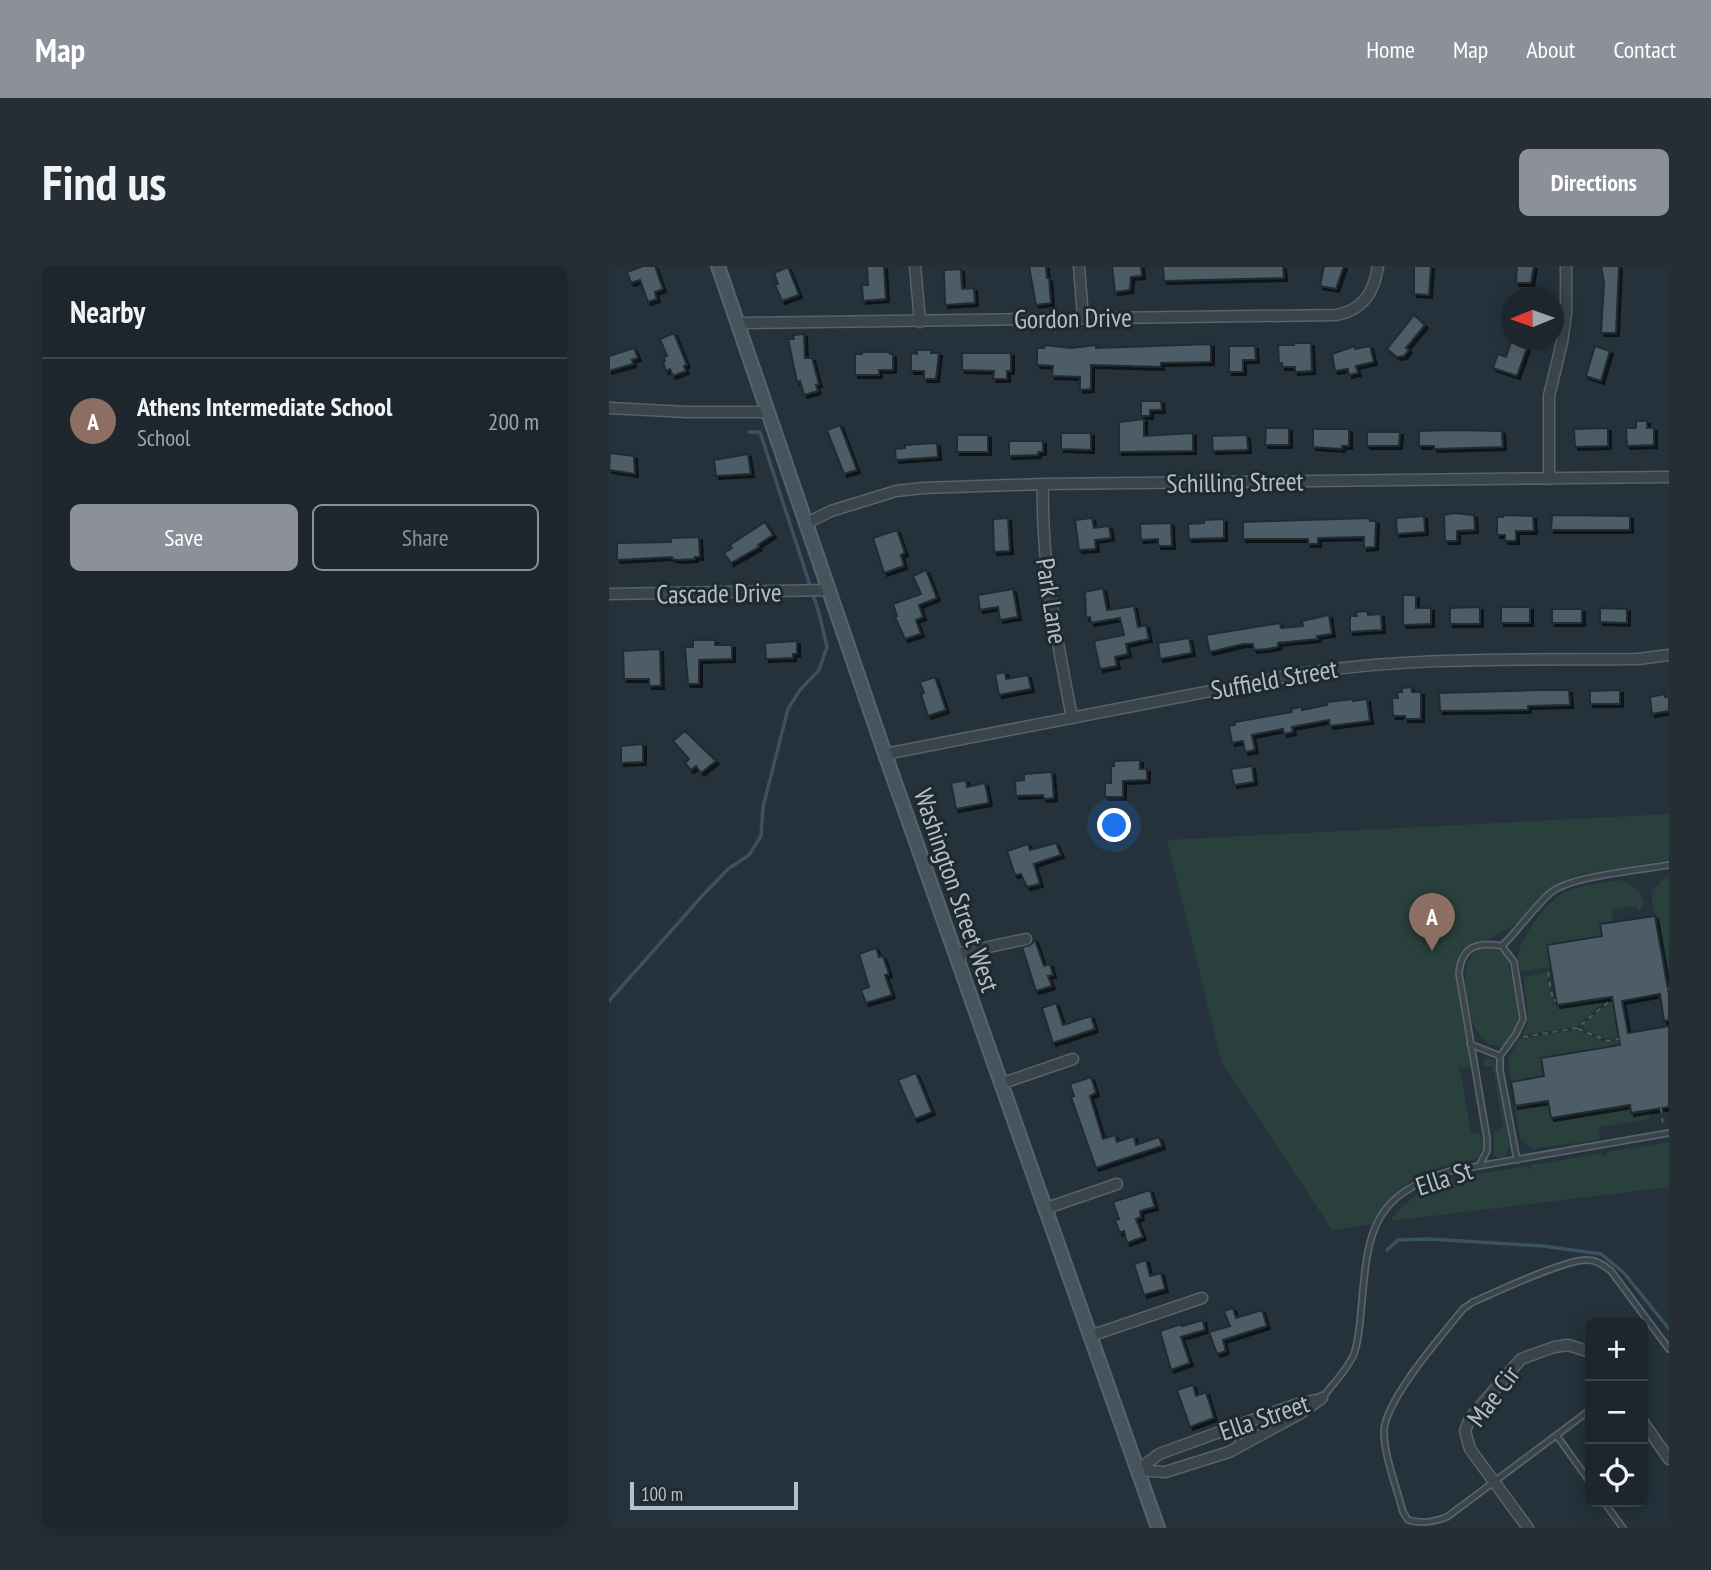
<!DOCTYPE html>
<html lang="en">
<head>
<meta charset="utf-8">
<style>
  :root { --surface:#1c262c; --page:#252e34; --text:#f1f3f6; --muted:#a0a5a9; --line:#3a4348; --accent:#8c9099 }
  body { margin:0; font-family:"PT Sans Narrow",sans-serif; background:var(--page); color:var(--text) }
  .controls { position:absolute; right:21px; bottom:21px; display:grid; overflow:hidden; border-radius:10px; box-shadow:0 4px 18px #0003 }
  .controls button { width:63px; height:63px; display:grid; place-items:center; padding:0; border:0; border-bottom:2px solid var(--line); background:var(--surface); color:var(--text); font:35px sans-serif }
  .compass { position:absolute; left:892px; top:21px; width:63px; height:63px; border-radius:50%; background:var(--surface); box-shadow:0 4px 18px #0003; rotate:269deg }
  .scale { position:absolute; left:21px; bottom:18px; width:168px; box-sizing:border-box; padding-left:7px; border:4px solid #b4bfc7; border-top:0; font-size:19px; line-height:24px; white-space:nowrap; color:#b4bfc7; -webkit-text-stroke:5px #1e2930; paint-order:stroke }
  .you { position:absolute; left:506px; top:560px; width:24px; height:24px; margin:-18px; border:5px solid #fff; border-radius:50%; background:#1a73e8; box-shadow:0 0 0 10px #1a73e833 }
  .badge { display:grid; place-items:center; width:46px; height:46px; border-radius:50%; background:var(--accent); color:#fff; font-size:23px; font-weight:700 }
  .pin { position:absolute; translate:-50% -58px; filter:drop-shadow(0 2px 4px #0008) }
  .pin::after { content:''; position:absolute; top:37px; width:24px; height:21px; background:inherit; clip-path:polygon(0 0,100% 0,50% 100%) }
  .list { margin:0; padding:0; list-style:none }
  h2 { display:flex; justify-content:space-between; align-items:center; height:91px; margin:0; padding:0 28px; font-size:30px }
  h2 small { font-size:23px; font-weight:400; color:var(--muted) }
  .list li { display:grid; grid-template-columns:46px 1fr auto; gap:21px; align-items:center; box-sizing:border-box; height:126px; padding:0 28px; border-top:2px solid var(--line) }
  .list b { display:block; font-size:26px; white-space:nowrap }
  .list p { margin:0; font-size:23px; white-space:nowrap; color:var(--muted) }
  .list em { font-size:23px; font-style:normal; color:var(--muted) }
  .actions { display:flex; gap:14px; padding:21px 28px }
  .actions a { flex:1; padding:16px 0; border:2px solid var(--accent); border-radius:10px; text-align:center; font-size:24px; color:var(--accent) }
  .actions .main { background:var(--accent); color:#fff }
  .icon { flex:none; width:38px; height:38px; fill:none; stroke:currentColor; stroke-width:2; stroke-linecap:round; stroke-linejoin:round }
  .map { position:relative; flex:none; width:1060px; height:1262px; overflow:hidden; border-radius:10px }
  header { display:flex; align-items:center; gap:42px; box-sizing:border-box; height:98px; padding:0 35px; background:var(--accent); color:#fff }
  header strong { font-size:33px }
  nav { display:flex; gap:38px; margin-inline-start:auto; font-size:24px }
  .intro { display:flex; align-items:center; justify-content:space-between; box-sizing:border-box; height:168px; padding:0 42px }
  h1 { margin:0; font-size:49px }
  .button { padding:18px 32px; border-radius:10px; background:var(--accent); color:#fff; font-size:24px; font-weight:700 }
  main { display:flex; gap:42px; padding:0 42px }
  aside { flex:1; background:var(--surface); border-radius:10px; box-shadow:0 4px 18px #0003 }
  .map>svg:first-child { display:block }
</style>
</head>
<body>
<header>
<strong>Map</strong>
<nav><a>Home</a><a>Map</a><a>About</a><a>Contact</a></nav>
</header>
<div class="intro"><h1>Find us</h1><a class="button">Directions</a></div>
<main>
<aside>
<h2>Nearby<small></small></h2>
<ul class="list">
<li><span class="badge" style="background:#8d6e63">A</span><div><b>Athens Intermediate School</b><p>School</p></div><em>200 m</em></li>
</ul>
<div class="actions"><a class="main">Save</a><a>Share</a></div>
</aside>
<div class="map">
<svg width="1060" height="1262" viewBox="0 0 1060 1262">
  <defs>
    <filter id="shadow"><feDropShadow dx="3" dy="3" stdDeviation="0" flood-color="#0009"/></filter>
  </defs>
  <rect width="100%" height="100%" fill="#25323b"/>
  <path fill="#2a403d" d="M1060,548V594L973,608L957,614L936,629L909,657L881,672L862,677L853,686L848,703L861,799L859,802L850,801V805L852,807L862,867H871C874,876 875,885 867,892C858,898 844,897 835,900C803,909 779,930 764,958L723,964L613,797L558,574Z
    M1060,608V721H1059L1043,633V625Z
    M1013,614L1031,626L1035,638L1030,646L1027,640L1003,644L1004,656L991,658L993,670L938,679L942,701L912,706C911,700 909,696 909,690C910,672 942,631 958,625C975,618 996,617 1013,614Z
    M871,683C880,682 891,682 897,691C903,700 910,746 908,757C907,766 898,774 893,780L879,778C873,772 866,763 863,755C857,735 848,693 871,683Z
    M938,706L944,739L999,732L967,761L914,769L919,756L915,711Z
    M1004,734L1010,771L998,773L975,764L974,758Z
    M967,764L999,777L1011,774V779L932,792L935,810L902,816L899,792L911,773Z
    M879,792L885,794L887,798L900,880L898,889L889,892L885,889V865L894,861L884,800H874L875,794Z
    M939,835L942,852L1021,839L1023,847L1040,844L1042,848L1039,853L990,861L991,871L989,874L923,883L912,874L906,840Z
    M1060,876V921L781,955C797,933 818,919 844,912L845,915H848V911L918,900L919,903L922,902V899L993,887L994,890H998L997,886Z"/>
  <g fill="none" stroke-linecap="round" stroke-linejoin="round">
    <path stroke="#3a5161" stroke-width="3.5" d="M0,735L93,630L119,603L140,589L152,570L154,541L179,443L191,424L210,404L218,381L210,347L151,166H140
      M778,984L789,974L821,973L934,980L992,988L1015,1007L1060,1063"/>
  </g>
  <path fill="#4e5d67" stroke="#202b32" stroke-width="2" filter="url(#shadow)" d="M34,0H46L54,23L46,26L48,33L39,36L31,14L22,17L18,6Z
    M258,0H275L277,33L254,35L253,19H259Z
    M420,0H437L438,12H440L442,37L427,39Z
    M503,0H532L533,10L522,11L521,24L506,26Z
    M554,0H674L675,12L555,15Z
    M715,0H735L727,23L711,20Z
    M805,0H822L820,29L805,28Z
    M908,0H925L922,17H907Z
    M992,0H1010L1007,67H992L995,17Z
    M179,1L190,29L173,35L166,19L169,18L165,7Z
    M352,3L353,23L365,22L366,37L336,39L335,4Z
    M805,49L816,59L797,82L800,84L795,90L788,91L778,83Z
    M65,67L78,99L75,100L77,105L64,110L61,103L57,105L54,96L56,95L55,91L58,90L51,73Z
    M195,68L196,92H203L210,118L207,119L209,125L195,129L191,115L188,116L179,73H185L184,69Z
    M902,76L918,82L908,110L884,102L889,88L897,91Z
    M685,77H702L703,105L686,106V101H673V97H670L669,79H685Z
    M602,78V96L552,97V101L482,99V123L471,124V111L443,110L444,100L428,99V82H435L436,79L462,82L487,79V82Z
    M620,80H646L647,94H634V106H620Z
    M746,80V83L761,80L765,96L747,100L749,107L740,109L739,103L726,105L723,88Z
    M986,80L1001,85L992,115L977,110Z
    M25,82L29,92L23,94L24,98L0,105V90Z
    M308,84H322V87H330L327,113H315V105H302V87L308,88Z
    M253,86H281V88H284V104H270V109H246V88H253Z
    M353,87H402V105H398V113H384L385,105L353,104Z
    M532,135H552L553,144H541V150H532Z
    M535,153V170L584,167V185L510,186V156Z
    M1027,155H1038V162H1045V179L1018,180L1017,162H1027Z
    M231,159L248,204L235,208L218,164Z
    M657,162H680V179H656Z
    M999,162V180L966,181L965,163Z
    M704,163H740V180H733V183L704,181Z
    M845,164L893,165L894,181L825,183V180H810V165Z
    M758,166H791L790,180H758Z
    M452,167H482V184L452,183Z
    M348,169H379V186H348Z
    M638,169L639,184L604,185L603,170Z
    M400,175H434V186H429V189L400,190Z
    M328,177L329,191L287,194L286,183L296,182V179Z
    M1,187L25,190L26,208L0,204Z
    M139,188L142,208L107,210L105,194Z
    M844,247L865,249L866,264L848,265V275H836L835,249Z
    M894,249L924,250L925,265H907V275H896V269H888V251H894Z
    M943,249L1021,250V264H942Z
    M815,250L816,266L788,268L787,252Z
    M399,252L401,285L385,286L384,253Z
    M483,252L485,262L500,260L502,272L486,274L487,283L470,284L466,254Z
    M761,252V255H767L766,281L755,282V271L709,272V278H699V273H634V256Z
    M615,253V272L580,273L579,258L595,257V254Z
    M156,256L164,269L149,279L150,281L122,297L115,287L123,282L121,279Z
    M562,257L563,280H549V273L532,274L531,258Z
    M288,264L296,287L292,289L295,300L275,307L264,272Z
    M90,271L91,291H86V293L69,294L63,293V291L8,294V277L62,276V272Z
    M317,304L328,332L310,339L314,351L307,354L312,368L296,373L286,351L288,350L284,338L312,328L304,310Z
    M494,322L498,344L525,340L529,361L537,359L540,373L517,378L519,388L506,391L508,400L491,403L485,375L515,369L511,352L482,357L481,351L477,352L476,326Z
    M404,323L409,351L391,354L389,341L371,344L369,329Z
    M794,329H807V342H822V358L794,359Z
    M871,341V358H841V342Z
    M892,341H921V357H892Z
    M991,342L1018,343V357L991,356Z
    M943,343H973V357H943Z
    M758,345L759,349L772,348L773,364L741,366V350H748L747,346Z
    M720,349L723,368L708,370L709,373L669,377V381L658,383L645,384L644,378H634L601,386L597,369L671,357L672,362L694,360L693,355Z
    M580,372L583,387L551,393L549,377Z
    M84,374H106V379H123V393L90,394V418H79L76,381H84Z
    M188,375V388H184V392L157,393L156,377Z
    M51,383L52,420H40V413H15L14,385Z
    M396,406L397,413L419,409L422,423L390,429L386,408Z
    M326,411L337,444L319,450L312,428L315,427L311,416Z
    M802,421L803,426H812V453H796V450H784L783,432H789L788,426H793V422Z
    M931,424H960L961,439L919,440V444L831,445L830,427Z
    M1011,424V438H981V425Z
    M1056,428V431H1060V445L1043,448L1041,431Z
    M744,433V435L758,433L761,455L721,460L720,454L683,461L684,466L675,468L674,463L643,469L646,484L636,486L634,475L623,477L620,460L626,459V456L683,446L682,443L693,441V444L718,439L717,436Z
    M76,465L107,495L92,507L87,500L82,504L76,497L80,493L64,475Z
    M34,478V496L12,497V480Z
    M531,494V503H538V514L514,515V531H496V517H502V500H505V495Z
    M643,500L645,516L625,519L622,503Z
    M443,506L445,532L435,533L434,529L407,530L406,515L415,514V508Z
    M357,514L358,521L376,517L380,537L347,543L342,517Z
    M447,577L452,589L425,598L431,618L418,621L412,608L406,609L398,585L419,578L421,584Z
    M1046,650L1060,729V754L1055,755L1051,728L1013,735L1019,767L1060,760V841L1022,847L1021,839L942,852L939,835L906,840L902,816L935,810L932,792L1011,779L1003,731L948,739L938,679L993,670L991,658Z
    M426,674L435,700L441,698L444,709L439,710L443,720L427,725L413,681L421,679Z
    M267,682L270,691L274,690L280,708L276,709L283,729L257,737L252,724L260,721L250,688Z
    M447,737L454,759L482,750L486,763L444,777L433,742Z
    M307,807L323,846L306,853L289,814Z
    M482,811L487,827L481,830L494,873L506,869L508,876L525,870L527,879L550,871L553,880L487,902L462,831L465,830L461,818Z
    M541,924L546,941L531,945L532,951L527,953L534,971L518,977L515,965L511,967L506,954L510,953L504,936Z
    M537,994L541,1010L552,1007L556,1023L535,1029L525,998Z
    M624,1042L627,1052L653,1044L658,1060L614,1074L617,1085L608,1088L600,1066L621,1060L615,1045Z
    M594,1054L596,1064L572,1071L581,1097L562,1104L551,1065L572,1058L573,1060Z
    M584,1119L587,1130L597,1126L605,1152L581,1161L568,1124Z"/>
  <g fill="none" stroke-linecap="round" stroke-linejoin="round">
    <g stroke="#576269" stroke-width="8">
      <path id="lane" d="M893,680C909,664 923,644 940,628C959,610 1032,604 1060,599
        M861,778L891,790
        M870,900L878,885V872L850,708C852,681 868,675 893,680L905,696L914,753L907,768L891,790V804L908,894
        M713,1132C724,1118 738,1104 745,1088C751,1071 751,1052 753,1035C759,961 766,929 841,905L1060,867
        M981,1144L838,1251C824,1256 813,1258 799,1254L794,1246C788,1222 775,1190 775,1166C775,1135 834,1068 854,1043L864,1036C887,1026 957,993 978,994C988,994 994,999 1002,1005L1060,1083
        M624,1162L631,1179
        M948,1170L981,1216
        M995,1236L1014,1262"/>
    </g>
    <g stroke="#576269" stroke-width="13">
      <path id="street" d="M306,0L311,56
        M470,0L474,52
        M129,57L727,49C754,44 765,27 769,0
        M0,142L78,146H159
        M940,213V130L953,76L957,48V0
        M434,218C432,300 448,372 463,452
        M198,257L222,245L287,225L314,222L434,218L1060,211
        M0,328L220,324
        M276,488L689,408C802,390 916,394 1029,393L1060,389
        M350,697L352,687L417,673
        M391,818L464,793
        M435,943L508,918
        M481,1070L593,1032
        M1034,1156L1060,1193
        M529,1204L556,1206L620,1186L692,1147L713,1132
        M529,1204L550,1188L685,1139L706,1134
        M919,1262L861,1183L856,1165L861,1152L912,1093L945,1081L959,1079L981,1086"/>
    </g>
    <g stroke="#576269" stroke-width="16">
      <path id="secondary" d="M109,0L276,488L549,1262"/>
    </g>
    <path stroke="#495d5b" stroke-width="2" stroke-dasharray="5 5" stroke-linecap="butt" d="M939,706L944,735L947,734
      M1059,723H1060
      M969,763L999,775L1010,773
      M914,771L968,762L1003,733
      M1052,842L1054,860"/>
    <use href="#lane" stroke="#39444b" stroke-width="4.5"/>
    <use href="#street" stroke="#39444b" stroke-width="10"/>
    <use href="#secondary" stroke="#47545e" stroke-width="12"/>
  </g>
  <g text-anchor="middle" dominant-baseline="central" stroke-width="6" stroke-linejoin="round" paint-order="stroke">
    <g font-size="26" fill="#b4bfc7" stroke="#1e2930">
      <text transform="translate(464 52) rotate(-1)">Gordon Drive</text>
      <text transform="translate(626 216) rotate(-1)">Schilling Street</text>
      <text transform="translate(110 327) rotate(-1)">Cascade Drive</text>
      <text transform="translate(443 335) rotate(81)">Park Lane</text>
      <text transform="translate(665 413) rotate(-10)">Suffield Street</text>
      <text transform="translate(348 624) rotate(71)">Washington Street West</text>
      <text transform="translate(835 912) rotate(-18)">Ella St</text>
      <text transform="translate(884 1130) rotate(-53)">Mae Cir</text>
      <text transform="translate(655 1151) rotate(-19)">Ella Street</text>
    </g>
  </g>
</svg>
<div class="controls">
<button>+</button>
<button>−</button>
<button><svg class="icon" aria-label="locate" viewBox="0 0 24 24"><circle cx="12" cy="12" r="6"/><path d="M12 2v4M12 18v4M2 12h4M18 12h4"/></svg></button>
</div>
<svg class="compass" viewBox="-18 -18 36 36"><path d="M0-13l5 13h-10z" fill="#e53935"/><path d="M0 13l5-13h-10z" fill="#a0a5a9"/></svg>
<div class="scale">100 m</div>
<div class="you"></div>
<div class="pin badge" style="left:823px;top:685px;background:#8d6e63">A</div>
</div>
</main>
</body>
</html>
